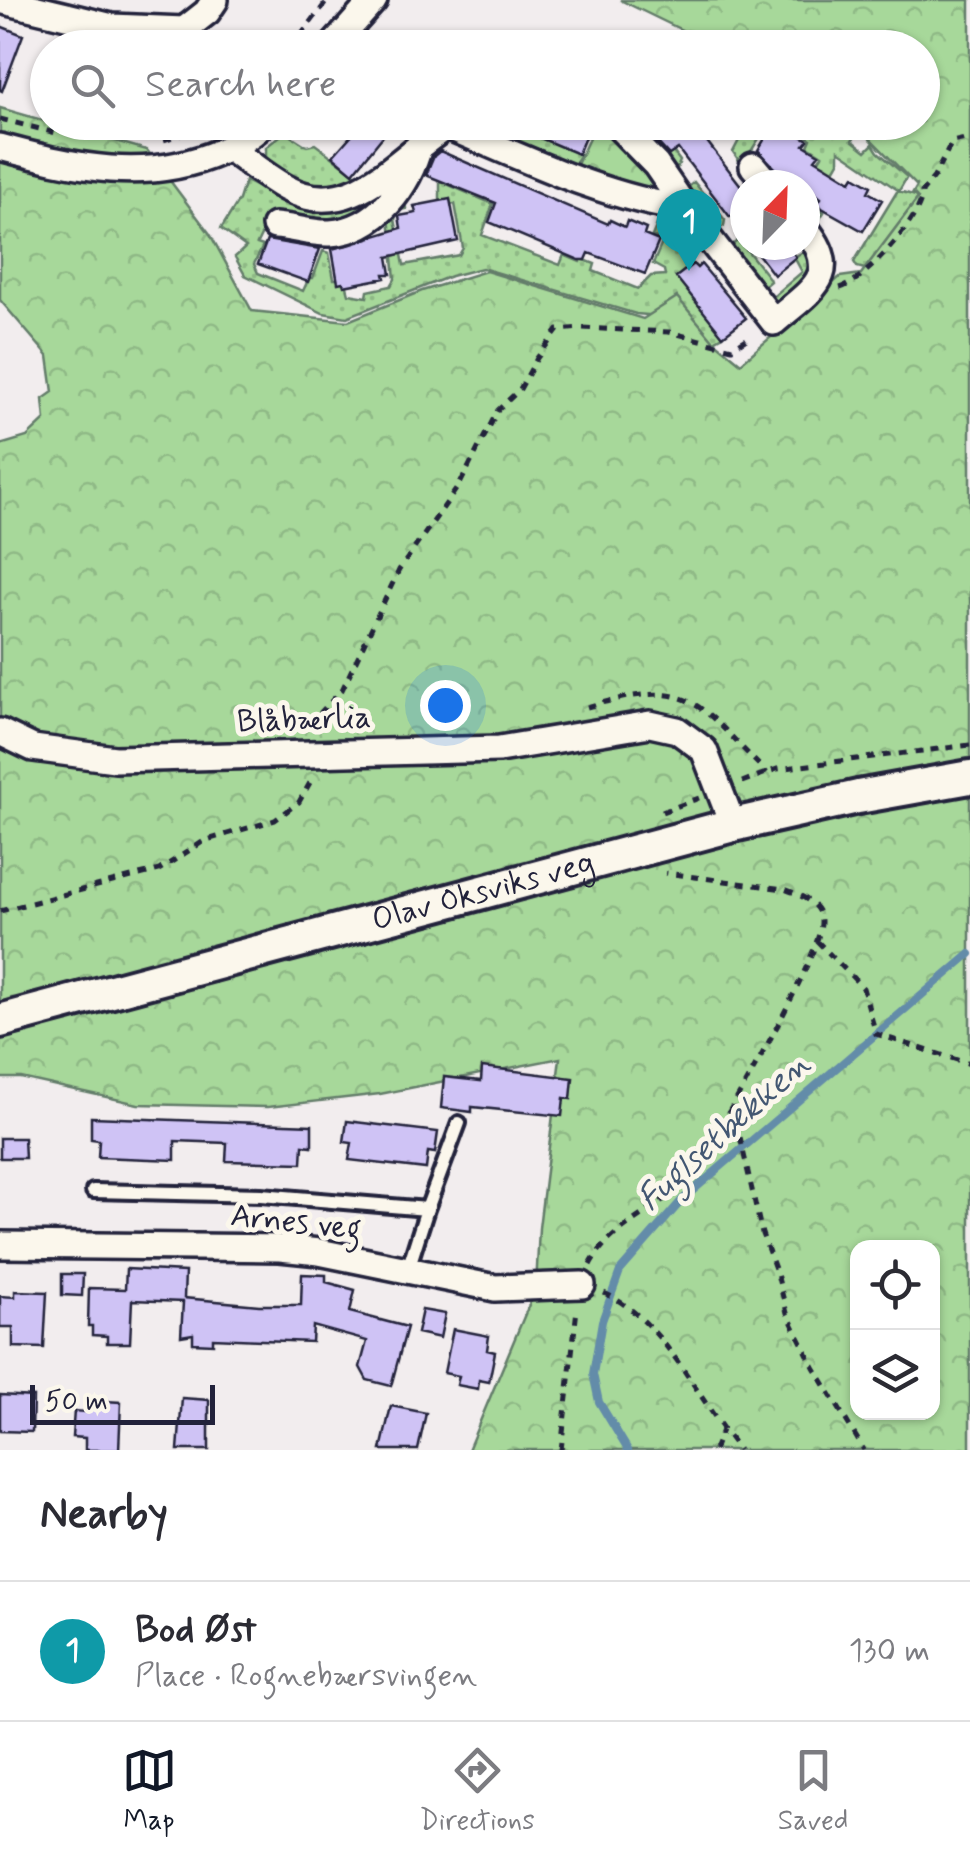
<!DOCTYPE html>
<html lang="en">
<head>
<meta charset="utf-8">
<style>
  :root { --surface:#fff; --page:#f2f2f3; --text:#2b2b33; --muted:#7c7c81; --line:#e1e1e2; --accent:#111827 }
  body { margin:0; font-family:Mynerve,sans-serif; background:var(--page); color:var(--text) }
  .controls { position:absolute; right:30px; bottom:30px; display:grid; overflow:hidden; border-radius:20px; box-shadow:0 2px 8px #0004 }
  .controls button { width:90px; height:90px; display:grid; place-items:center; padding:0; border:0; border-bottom:2px solid var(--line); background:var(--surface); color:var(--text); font:50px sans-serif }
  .compass { position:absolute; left:730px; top:170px; width:90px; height:90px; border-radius:50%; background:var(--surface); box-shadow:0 2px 8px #0004; rotate:23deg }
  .scale { position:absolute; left:30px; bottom:25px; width:185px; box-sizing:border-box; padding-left:10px; border:5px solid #22223b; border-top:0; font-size:28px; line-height:35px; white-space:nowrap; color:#22223b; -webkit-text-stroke:8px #fbf7ec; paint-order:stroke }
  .you { position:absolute; left:445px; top:705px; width:35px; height:35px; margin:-25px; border:8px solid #fff; border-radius:50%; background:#1a73e8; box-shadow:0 0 0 15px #1a73e833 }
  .badge { display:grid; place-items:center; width:65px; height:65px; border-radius:50%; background:var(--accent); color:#fff; font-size:32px; font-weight:700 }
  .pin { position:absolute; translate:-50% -82px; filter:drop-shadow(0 2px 5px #0008) }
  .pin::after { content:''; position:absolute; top:52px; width:35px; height:30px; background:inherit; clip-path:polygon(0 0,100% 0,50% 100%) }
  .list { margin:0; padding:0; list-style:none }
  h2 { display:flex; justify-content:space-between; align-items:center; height:130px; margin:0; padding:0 40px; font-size:42px }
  h2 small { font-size:32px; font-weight:400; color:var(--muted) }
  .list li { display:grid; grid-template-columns:65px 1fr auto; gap:30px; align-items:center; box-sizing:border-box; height:140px; padding:0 40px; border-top:2px solid var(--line) }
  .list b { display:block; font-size:38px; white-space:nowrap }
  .list p { margin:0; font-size:32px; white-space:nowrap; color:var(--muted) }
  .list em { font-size:32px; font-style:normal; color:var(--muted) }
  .icon { flex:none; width:55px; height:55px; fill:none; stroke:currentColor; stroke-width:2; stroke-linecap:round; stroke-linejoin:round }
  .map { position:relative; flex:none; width:970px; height:1450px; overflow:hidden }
  .search { position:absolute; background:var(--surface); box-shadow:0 2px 8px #0004; left:30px; right:30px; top:30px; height:110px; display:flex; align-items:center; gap:25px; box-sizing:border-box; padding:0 35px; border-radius:55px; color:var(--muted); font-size:38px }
  .sheet { height:270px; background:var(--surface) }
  nav { display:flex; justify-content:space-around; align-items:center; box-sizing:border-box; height:140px; border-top:2px solid var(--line); background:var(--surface); font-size:28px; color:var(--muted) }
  nav a { display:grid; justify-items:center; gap:5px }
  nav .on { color:var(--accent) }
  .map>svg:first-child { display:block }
</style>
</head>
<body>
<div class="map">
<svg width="970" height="1450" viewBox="0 0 970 1450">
  <defs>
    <pattern id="grass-dots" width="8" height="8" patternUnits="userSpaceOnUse" patternTransform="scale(2.5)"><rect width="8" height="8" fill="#a7d89a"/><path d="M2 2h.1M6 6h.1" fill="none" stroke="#8fb986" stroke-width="1.8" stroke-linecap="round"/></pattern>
    <pattern id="forest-crowns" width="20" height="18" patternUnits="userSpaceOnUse" patternTransform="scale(2.5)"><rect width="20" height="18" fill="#a7d89a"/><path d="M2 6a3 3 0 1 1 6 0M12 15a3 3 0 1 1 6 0" fill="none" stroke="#8fb986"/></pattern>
  </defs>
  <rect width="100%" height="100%" fill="#f2edee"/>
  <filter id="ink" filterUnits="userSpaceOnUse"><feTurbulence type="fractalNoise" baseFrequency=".01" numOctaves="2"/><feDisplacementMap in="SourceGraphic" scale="20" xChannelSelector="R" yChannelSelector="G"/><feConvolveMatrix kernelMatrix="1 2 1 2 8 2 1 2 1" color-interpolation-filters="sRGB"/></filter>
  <g filter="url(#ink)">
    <path fill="url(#grass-dots)" stroke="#647d6a" stroke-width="2.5" d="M477,123H506L581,154L572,168L478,128Z
      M748,123L765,129L743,164L756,185L733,152Z
      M803,123L818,133L823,125L834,129L838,123H850L859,132L852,140L866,151L873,144L878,152L907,177L899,191L919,197L865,269L857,267L854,262L898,190L839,150V162L814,205L824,212L813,230L805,220L803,185L822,155L808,146L811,139L798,131Z
      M650,126H654L680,161L676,171L645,138L644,133Z
      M285,132L307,146L315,144L359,177L330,191L285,175L266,157V147Z
      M399,180L349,222L267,223L257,244L263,246L254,264L258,273L303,291L309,278H313L323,251L329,253L334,279H345L349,294L367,297L368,291L391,286L395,279L389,216L405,201L406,209L398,210L395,219L404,265L459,255L463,248L455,204L440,206V181L493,204L482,235L560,265L564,255L580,262L582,259L595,264L593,271L638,289L651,276L665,275L664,270L653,264L663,241L652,236L662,213L676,216L691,234L678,248L687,268L682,273L723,336L714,341L671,317L636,314L482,268L451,276L347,317L323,313L245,275L235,257L246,247L221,229L239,200L245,181C260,187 273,197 287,203C335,222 359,199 399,180Z
      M694,182L725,220L724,226L716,230L686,189Z
      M739,240L769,278L770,281L763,287L729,247Z
      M803,252L812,261L814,274L775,306L769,300L802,272L794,257Z"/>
    <path fill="url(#forest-crowns)" stroke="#647d6a" stroke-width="2.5" fill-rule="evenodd" d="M620,0H970V1450H468L536,1288L539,1228L560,1058L380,1094L268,1107L138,1104L21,1078H0V445L27,437L45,420L43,399L53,392L48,356L0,300V108L147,150L210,234L252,311L348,321L422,291L486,271L643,319L677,297L714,341L741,363L840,277L861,274L918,198L913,193L917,186L855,123L922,122V48L717,47ZM858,1248H932V1412H858Z
      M595,125L609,131L661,188L658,194L575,169Z"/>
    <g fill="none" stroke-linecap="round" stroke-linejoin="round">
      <path stroke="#648ca9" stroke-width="8" d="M628,1450L599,1402L593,1374L602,1321L620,1271L683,1199L970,954"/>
    </g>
    <path fill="#cfc3f5" stroke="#22223b" stroke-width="2.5" d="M0,26L23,35L2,91L0,90Z
      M363,122L383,136L353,173L333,156Z
      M547,122H579L589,127L578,154L540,138Z
      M657,122H692L745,191V205L730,217L678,149L669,155L657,142L666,134Z
      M773,125L787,134L790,129L808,140L804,145L819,154L815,159L851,181L854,176L871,186L868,192L882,200L863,231L822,208L818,203L821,198L805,185L780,173L758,150Z
      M440,151L608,224L610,220L625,227L627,221L646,229L644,235L659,241L645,274L589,253L586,260H579L489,222L496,203L426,175L434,156Z
      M450,199L458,241L388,257L391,274H384L385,278L344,286L343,282L338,283L332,249L401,228L399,216L416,213L414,206Z
      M267,240L320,249L308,282L258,264Z
      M751,245H787L796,257L774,275Z
      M693,264L697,268L701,264L746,318L723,336L676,277Z
      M482,1067L573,1078L571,1099L564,1098L562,1116L472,1107V1112L441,1108L444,1077L481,1081Z
      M91,1117L312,1125V1146L303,1145L302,1163L226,1161L227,1143L175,1141V1160L98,1157L99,1140L91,1139Z
      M347,1121L438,1132L435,1153L428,1152L426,1169L349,1160L352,1143L344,1142Z
      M0,1138H24L25,1158H0Z
      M126,1269L185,1272L184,1298L259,1305H301L302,1274L326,1275V1282L355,1290L350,1312L407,1327L391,1386L367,1380L360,1367L367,1341L313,1326L312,1342L213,1338V1344L193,1343V1334L181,1336L183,1302L132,1300L130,1343H107V1336L92,1335V1326H88L89,1288L125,1289Z
      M62,1274H83L82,1296L62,1295Z
      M15,1291L47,1292L44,1348L13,1347V1327H0V1296L15,1297Z
      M422,1310L445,1314L440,1338L417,1333Z
      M453,1329L489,1336L487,1350L495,1352L489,1382L479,1380L478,1389L457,1385L459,1376L444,1373Z
      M0,1395L33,1397L32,1432L0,1431Z
      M182,1398L209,1400V1450H178Z
      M87,1400L121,1402L119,1450H85V1438L72,1437L74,1411L86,1412Z
      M391,1406L426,1413L418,1450H381Z"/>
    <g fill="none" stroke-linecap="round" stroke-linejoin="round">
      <g stroke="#22223b" stroke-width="20">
        <path id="service" d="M93,1191L261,1195L427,1209L407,1272
          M427,1209L459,1123"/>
      </g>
      <g stroke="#22223b" stroke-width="32">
        <path id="minor" d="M0,0L112,27L184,30L207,12L215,0
          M331,48L374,0
          M614,122L656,165L686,209L774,322C811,290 844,275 805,228
          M447,126C524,158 602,197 686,209
          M0,147C75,167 146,184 220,152C236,145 253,135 265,122
          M229,148C248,162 266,177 286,188C353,225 400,153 453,122
          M753,166L769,185
          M275,226C293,227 312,234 330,233C378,230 409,185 420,143
          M0,732L33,748L115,759L499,749L650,724L677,730L704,750L733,825
          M0,1245L280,1248L319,1252L495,1288L582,1285"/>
      </g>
      <g stroke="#22223b" stroke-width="40">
        <g id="tertiary">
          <path id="s1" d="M0,1021L733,825L858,797L970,777"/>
        </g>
      </g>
      <path stroke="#22223b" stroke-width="5" stroke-dasharray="8 8" stroke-linecap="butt" d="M291,48L328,0
        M0,119L60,134
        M164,140L217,122
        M840,288C864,282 924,216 922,192L934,177L952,142L970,138
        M587,707C694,676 696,703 767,773
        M318,730L321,712L342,690L399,570L460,484L498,410L520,389L537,358L558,330L582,328L669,332L732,348L753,335
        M742,782L777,769L970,745
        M662,812L699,798
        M0,911L159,870L204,841L275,820L299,802L312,779
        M817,941L863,988L876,1034L970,1064
        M733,1106L762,1234L777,1274L787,1313L814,1367L864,1450
        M590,1265C610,1228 645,1217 675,1190C704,1164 821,958 821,923C822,904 799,894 784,889L666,873
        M604,1293C663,1319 699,1401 739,1450
        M561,1450L577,1309
        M714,1450L722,1430"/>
      <use href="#service" stroke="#fbf7ec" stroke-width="12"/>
      <use href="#minor" stroke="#fbf7ec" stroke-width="25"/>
      <use href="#tertiary" stroke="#fbf7ec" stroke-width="32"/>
    </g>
  </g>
  <g text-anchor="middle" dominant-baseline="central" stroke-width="10" stroke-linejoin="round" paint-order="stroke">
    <g font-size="32" fill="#22223b" stroke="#fbf7ec">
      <text transform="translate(304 720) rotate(-2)">Blåbærlia</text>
      <text stroke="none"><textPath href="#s1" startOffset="500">Olav Oksviks veg</textPath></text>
      <text transform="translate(296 1223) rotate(6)">Arnes veg</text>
    </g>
    <g font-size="35" font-style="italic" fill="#435772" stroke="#fbf7ec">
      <text transform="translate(724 1132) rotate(-42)">Fuglsetbekken</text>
    </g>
  </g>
</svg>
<div class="controls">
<button><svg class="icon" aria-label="locate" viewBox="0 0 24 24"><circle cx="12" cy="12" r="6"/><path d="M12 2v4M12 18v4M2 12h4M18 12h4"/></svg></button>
<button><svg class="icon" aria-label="layers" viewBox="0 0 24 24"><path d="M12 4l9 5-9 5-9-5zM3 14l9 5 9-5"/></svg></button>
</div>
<svg class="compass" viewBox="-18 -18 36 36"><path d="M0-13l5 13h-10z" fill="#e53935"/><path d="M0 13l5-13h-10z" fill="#7c7c81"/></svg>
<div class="scale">50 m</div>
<div class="you"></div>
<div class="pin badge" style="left:689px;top:271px;background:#0f9aa8">1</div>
<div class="search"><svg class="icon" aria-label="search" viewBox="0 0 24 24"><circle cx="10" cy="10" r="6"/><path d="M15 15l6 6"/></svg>Search here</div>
</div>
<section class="sheet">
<h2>Nearby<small></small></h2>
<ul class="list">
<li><span class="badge" style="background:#0f9aa8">1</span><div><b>Bod Øst</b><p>Place · Rognebærsvingen</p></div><em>130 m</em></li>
</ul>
</section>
<nav>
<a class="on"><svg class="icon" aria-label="map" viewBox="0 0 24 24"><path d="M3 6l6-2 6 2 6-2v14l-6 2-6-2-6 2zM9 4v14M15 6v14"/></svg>Map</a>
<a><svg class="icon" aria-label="directions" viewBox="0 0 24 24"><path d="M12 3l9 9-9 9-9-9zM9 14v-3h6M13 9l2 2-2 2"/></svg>Directions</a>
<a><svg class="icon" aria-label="saved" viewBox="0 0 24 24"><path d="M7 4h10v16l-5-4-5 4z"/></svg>Saved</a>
</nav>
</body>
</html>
